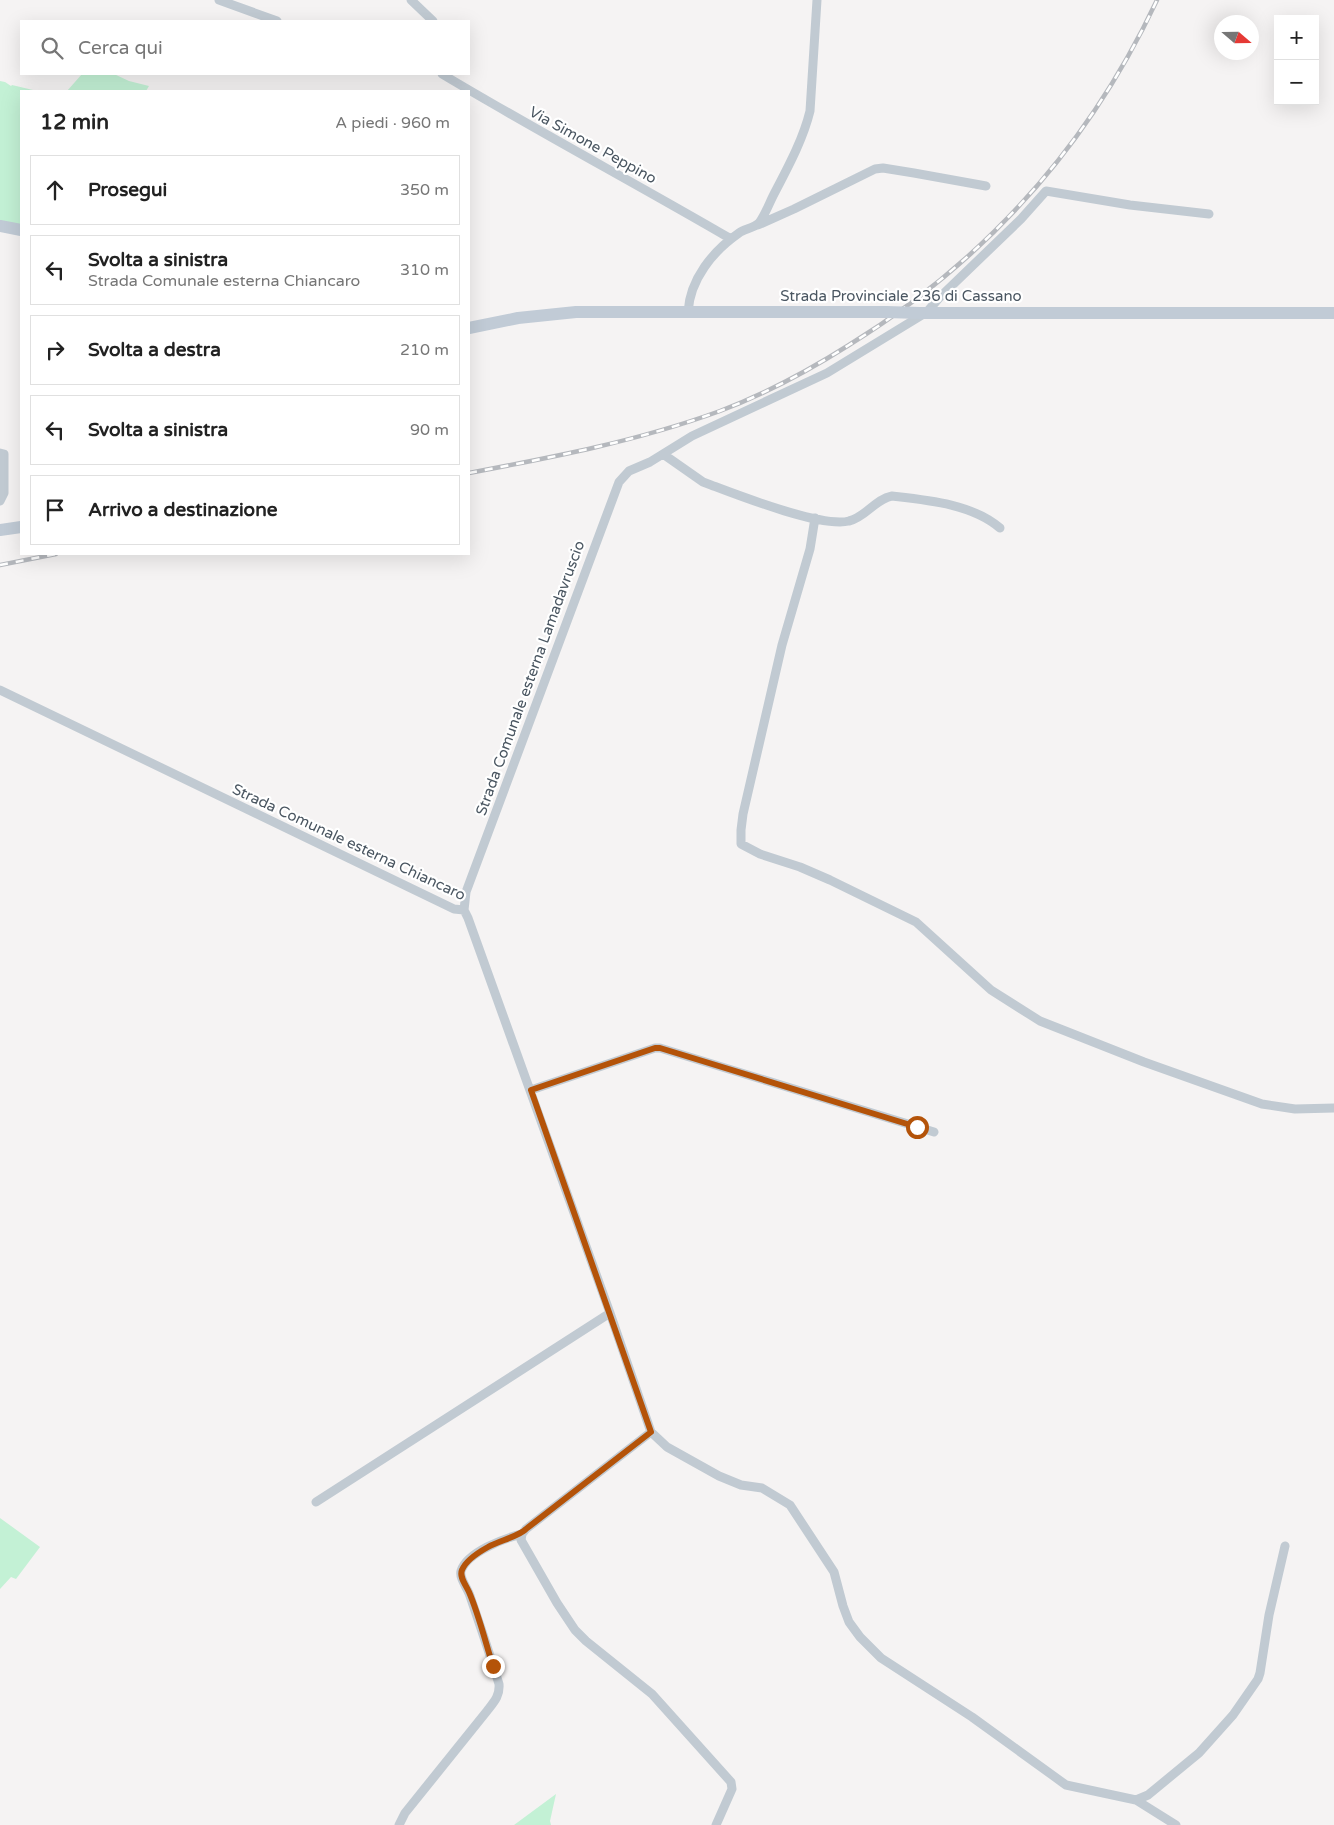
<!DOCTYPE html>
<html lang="it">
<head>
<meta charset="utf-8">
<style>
  :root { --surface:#fff; --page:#f6f6f6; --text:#222; --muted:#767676; --line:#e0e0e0 }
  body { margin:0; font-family:"Varela Round",sans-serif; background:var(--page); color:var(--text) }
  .controls { position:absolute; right:15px; top:15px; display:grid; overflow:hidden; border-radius:0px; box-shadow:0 5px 20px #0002 }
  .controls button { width:45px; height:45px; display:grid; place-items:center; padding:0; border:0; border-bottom:1px solid var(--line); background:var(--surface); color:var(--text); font:25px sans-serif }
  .compass { position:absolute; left:1214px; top:15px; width:45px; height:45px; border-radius:50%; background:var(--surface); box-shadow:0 5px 20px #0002; rotate:110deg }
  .stop { position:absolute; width:15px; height:15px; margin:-11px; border:4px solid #b45309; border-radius:50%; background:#fff }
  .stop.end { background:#b45309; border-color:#fff; box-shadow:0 1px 5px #0008 }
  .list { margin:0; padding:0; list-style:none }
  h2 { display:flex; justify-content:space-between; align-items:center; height:65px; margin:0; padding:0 20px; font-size:21px }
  h2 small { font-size:16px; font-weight:400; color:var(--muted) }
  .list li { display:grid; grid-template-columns:32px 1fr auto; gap:15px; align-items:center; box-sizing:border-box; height:70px; margin:0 10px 10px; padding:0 10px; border:1px solid var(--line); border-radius:0px }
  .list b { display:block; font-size:19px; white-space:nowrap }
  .list p { margin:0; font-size:16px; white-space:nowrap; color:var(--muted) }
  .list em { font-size:16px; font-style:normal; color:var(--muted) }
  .icon { flex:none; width:28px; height:28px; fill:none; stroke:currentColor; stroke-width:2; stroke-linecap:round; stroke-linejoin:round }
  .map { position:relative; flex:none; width:1334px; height:1825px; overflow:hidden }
  .search { position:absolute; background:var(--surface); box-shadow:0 5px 20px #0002; left:20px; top:20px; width:450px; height:55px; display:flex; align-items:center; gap:12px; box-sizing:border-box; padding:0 18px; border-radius:0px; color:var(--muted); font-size:19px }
  .panel { position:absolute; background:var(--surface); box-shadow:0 5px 20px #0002; left:20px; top:90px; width:450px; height:465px; border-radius:0px }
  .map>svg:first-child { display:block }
</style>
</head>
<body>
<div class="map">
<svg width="1334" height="1825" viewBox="0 0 1334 1825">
  <rect width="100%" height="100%" fill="#f5f3f3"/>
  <path fill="#c3f1d5" d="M82,74H114L129,81L149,86L146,91H67Z
    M0,81L5,82L11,86L12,85L37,91H21V226L0,221Z
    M0,1518L40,1547L16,1579L11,1577L0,1589Z
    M556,1794L550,1821L551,1825H514Z"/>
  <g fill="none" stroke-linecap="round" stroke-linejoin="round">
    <path stroke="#c1cad2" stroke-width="9" d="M219,0L277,21
      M411,0L433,21
      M442,74C537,131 635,183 731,239
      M758,225L794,209L875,169L883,168L914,173L986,186
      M688,312C690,279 713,251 739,233C744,229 754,228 759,223C765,215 769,204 773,196C787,169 803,140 810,111L817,0
      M0,453L4,454V493L0,501
      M663,454L703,482L711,485C740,496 822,528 849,521C866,517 875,499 892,496C928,500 972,504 1000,528
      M815,518L810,549L782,645L743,814L741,830V844L760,854L800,867L830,880L916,922L991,990L1040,1021L1144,1062L1262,1104L1295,1109L1334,1108
      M0,690L454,909L464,910L468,918L610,1313L651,1432L667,1447L719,1476L741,1485L762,1488L790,1505L834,1572L843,1606L849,1622L860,1637L881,1658L972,1717L1066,1785L1136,1800L1176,1825
      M464,910L466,892L619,482L629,471L650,462L692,436L827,373L927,312L939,298L1021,219L1046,191L1130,205L1209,214
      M531,1090L655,1048H660L934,1132
      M651,1432L526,1529L522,1534L521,1540L557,1603L575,1630L586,1641L652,1694L731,1782L732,1789L716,1825
      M316,1502L610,1313
      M1136,1800L1148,1795L1199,1753L1233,1715L1258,1679L1260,1673L1269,1615L1285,1546
      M399,1825L405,1813L487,1711C494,1702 500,1696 499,1684C490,1655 480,1625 470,1596C468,1589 459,1578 461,1571C467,1552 505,1538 522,1534"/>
    <path stroke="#c1cbd6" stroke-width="12" d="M0,226L21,230
      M920,313H1334
      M469,328L518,318L576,312H886
      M0,530L21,527"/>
    <g stroke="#b5b8bd" stroke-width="4.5">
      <path id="rail" d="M469,473C554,457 638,441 720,411C765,394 808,371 849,345C985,261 1089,145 1157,0
        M0,565L56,554"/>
    </g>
    <use href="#rail" stroke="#fff" stroke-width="2.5" stroke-dasharray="8" stroke-linecap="butt"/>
    <path stroke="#c1cbd6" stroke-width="12" d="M886,312L920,313"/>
  </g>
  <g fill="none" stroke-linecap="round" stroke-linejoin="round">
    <path stroke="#b45309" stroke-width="6" d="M493,1666C485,1641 479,1615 469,1592C466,1585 459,1577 462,1570C466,1560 479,1552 488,1547C498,1541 520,1536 526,1529L651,1432L531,1090L655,1048H660L917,1127"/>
  </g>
  <g text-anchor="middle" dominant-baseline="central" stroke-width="4.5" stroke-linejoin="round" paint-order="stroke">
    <g font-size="15" fill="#4a5661" stroke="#fff">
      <text transform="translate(593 145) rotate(29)">Via Simone Peppino</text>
      <text x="901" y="296">Strada Provinciale 236 di Cassano</text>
      <text transform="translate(530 678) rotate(-70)">Strada Comunale esterna Lamadavruscio</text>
      <text transform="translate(349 842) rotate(25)">Strada Comunale esterna Chiancaro</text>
    </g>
  </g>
</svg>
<div class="controls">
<button>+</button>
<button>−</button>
</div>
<svg class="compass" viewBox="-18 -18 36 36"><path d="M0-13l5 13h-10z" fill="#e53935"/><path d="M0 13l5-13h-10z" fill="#767676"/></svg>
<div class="stop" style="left:917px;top:1127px"></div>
<div class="stop end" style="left:493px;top:1666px"></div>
<div class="search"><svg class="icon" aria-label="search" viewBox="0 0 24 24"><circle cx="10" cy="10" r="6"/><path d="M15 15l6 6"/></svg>Cerca qui</div>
<section class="panel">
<h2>12 min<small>A piedi · 960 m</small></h2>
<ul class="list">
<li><svg class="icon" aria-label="ahead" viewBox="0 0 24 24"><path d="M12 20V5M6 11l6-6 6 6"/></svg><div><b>Prosegui</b></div><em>350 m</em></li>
<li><svg class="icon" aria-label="left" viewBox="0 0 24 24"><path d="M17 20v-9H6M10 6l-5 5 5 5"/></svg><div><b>Svolta a sinistra</b><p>Strada Comunale esterna Chiancaro</p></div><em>310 m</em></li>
<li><svg class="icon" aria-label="right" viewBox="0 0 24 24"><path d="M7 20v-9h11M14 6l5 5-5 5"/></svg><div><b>Svolta a destra</b></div><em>210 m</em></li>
<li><svg class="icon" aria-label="left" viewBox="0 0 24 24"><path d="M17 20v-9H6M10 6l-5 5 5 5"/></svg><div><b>Svolta a sinistra</b></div><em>90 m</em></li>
<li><svg class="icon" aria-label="arrive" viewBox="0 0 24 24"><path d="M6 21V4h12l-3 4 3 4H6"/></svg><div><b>Arrivo a destinazione</b></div></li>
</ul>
</section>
</div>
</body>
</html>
